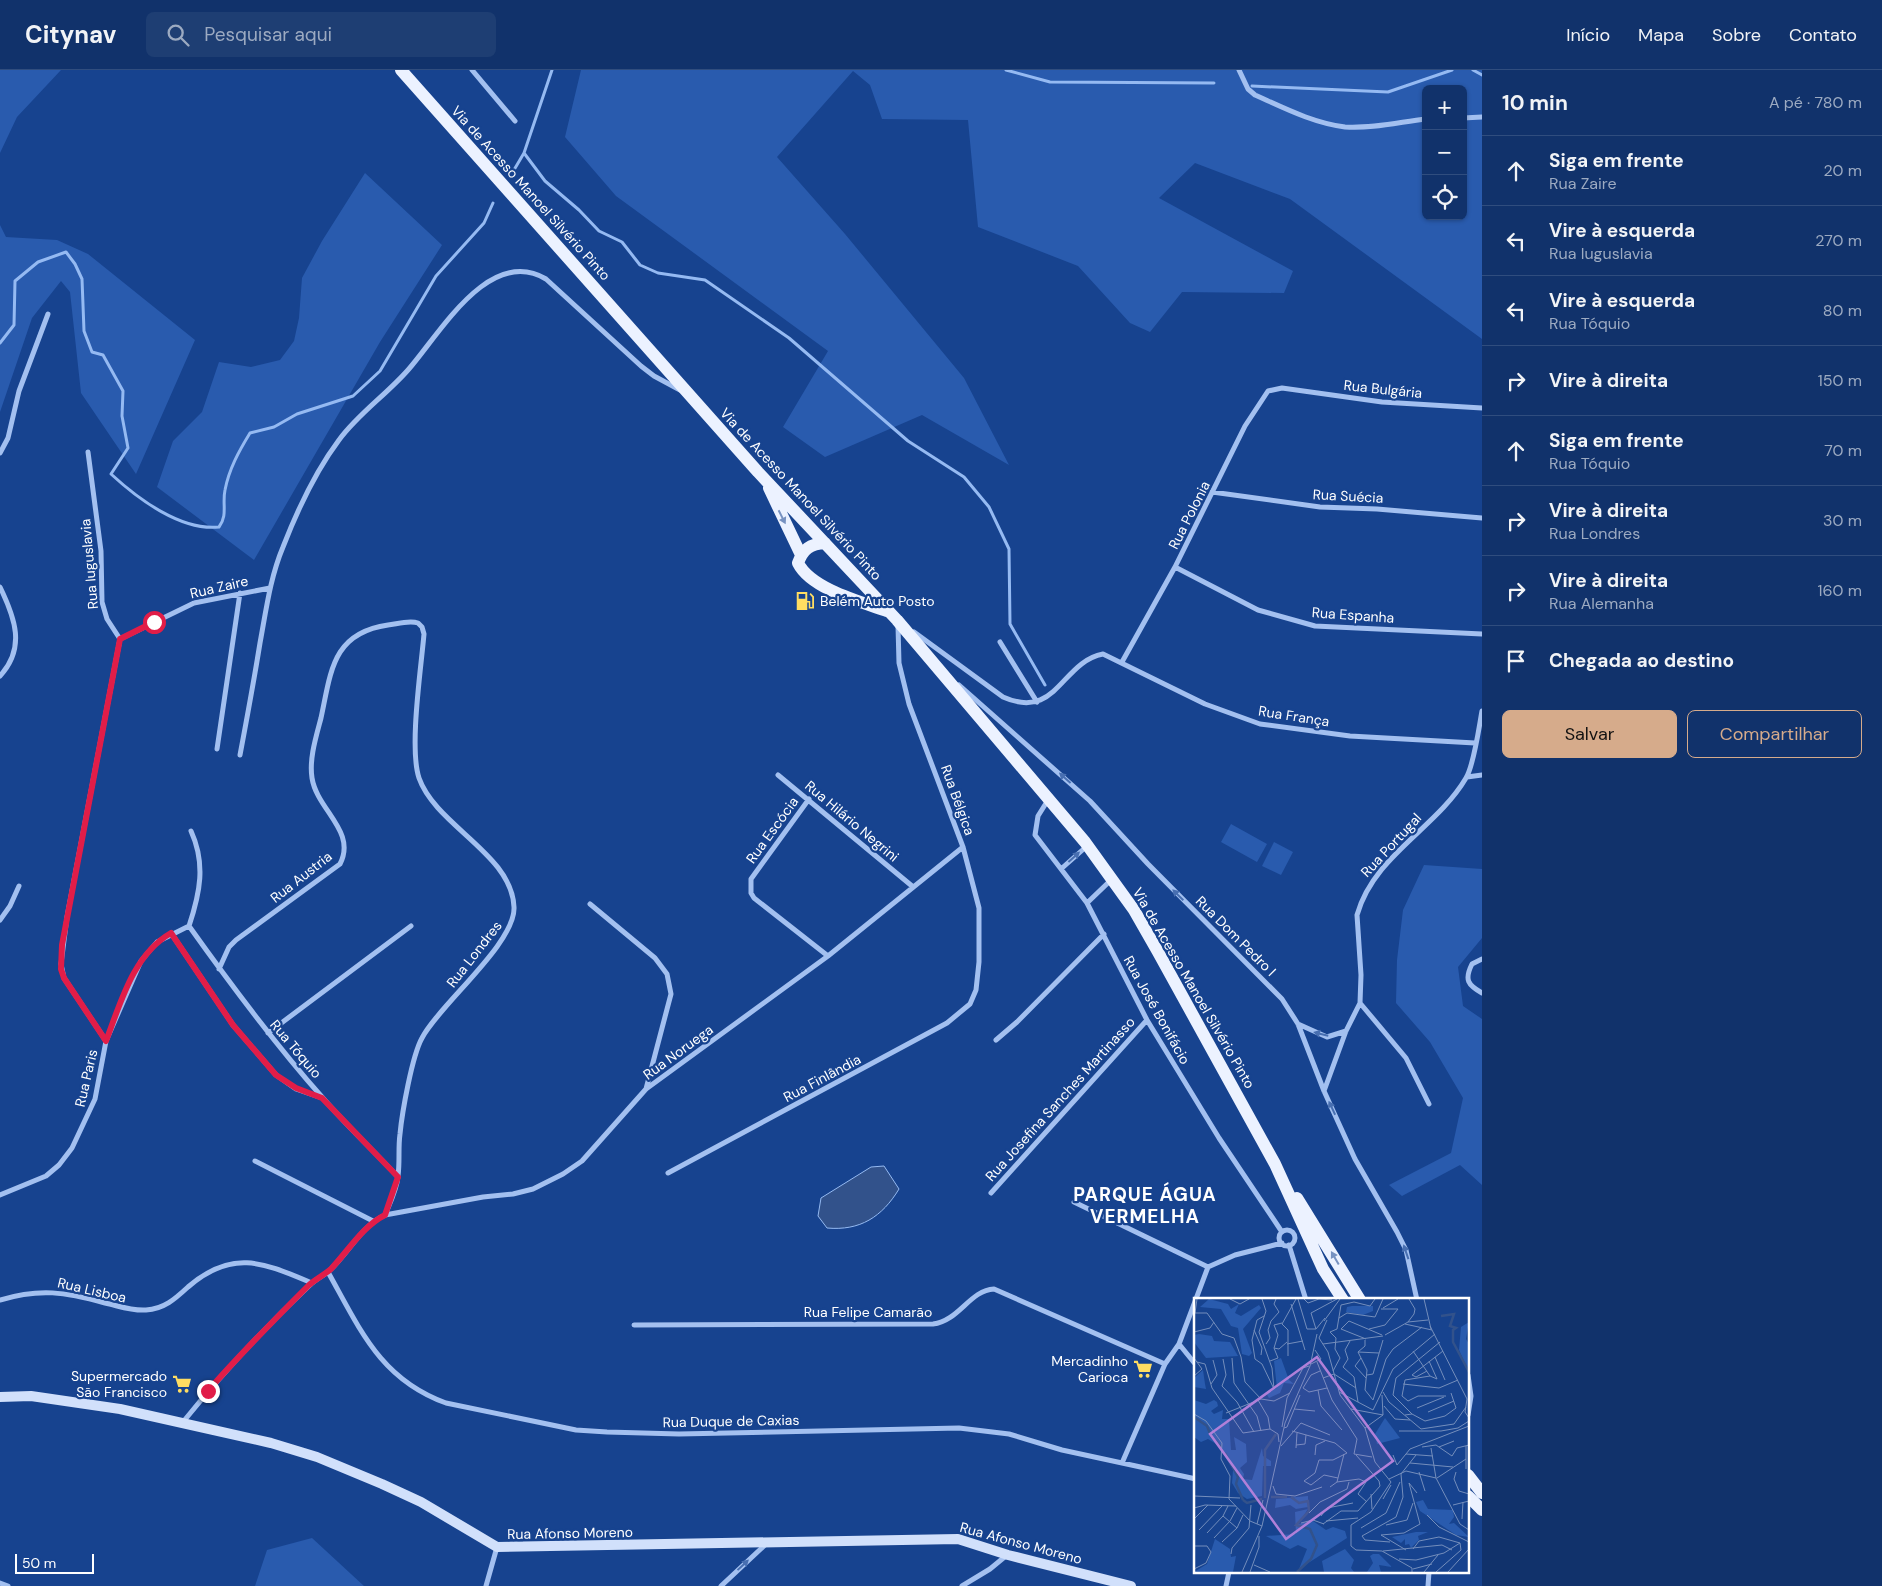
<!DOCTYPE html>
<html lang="pt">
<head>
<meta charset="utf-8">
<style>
  :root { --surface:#11326b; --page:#1e3e73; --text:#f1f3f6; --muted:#9caac1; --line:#304d7e; --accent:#d6ab8b }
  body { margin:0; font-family:"DM Sans",sans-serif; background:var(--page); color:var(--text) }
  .controls { position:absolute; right:15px; top:15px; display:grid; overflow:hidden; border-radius:8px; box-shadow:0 1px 4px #0004 }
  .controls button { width:45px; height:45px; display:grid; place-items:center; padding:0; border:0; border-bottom:1px solid var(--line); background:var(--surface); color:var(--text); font:25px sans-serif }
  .scale { position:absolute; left:15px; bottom:12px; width:79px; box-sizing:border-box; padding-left:5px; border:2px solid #fff; border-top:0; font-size:14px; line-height:18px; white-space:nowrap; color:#fff; -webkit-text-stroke:4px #17438f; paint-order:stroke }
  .stop { position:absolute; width:15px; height:15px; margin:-11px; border:4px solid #e11d48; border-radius:50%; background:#fff }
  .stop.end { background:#e11d48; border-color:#fff; box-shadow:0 1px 5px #0008 }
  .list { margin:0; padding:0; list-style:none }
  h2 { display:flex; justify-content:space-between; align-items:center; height:65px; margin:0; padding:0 20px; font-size:21px }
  h2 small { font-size:16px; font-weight:400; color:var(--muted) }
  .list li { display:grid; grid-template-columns:32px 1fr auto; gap:15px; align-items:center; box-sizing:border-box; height:70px; padding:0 20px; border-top:1px solid var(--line) }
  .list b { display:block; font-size:19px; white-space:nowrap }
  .list p { margin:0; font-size:16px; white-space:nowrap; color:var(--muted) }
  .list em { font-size:16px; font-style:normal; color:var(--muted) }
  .actions { display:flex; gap:10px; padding:15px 20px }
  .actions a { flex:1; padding:11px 0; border:1px solid var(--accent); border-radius:8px; text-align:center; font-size:18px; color:var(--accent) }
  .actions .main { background:var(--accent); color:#111 }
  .icon { flex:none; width:28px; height:28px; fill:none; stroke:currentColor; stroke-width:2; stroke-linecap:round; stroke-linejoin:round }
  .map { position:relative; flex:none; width:1482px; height:1516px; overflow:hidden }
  header { display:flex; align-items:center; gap:30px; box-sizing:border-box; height:70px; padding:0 25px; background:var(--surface); border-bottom:1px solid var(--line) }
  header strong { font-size:24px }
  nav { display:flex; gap:28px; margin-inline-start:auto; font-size:18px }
  .search { width:350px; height:45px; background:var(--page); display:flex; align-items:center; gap:12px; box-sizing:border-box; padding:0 18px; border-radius:8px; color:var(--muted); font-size:19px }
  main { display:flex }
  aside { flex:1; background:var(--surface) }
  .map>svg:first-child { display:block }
</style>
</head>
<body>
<header>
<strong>Citynav</strong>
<div class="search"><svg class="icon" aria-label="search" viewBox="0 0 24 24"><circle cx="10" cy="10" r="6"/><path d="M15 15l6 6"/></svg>Pesquisar aqui</div>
<nav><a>Início</a><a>Mapa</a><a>Sobre</a><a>Contato</a></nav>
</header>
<main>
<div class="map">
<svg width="1482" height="1516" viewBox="0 0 1482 1516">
  <rect width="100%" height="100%" fill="#17438f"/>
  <path fill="#295bae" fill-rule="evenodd" d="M0,0H61L17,47L0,83Z
    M581,0H1482V269L1290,129L1195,93L1159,128L1293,201L1284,223L1182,222L1150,262L1130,253L1078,196L978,157L968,50L882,49L870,15L853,1L777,87L845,164L964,308L1009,395L922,345L825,387L783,357L828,281L616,126L565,67ZM1426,19H1463V146H1426Z
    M365,103L442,175L380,272L254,490L157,417L173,371L202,342L219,292L251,297L280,290L294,271L299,248L302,208L322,171Z
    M0,155L6,167L57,170L88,184L195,270L136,404L81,323L70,222L61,211L32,248L0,342Z
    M1231,754L1267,774L1257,792L1221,772Z
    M1274,772L1293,782L1281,805L1262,796Z
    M1424,795L1482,799V868L1458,897L1463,936L1482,949V1115L1460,1095L1402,1126L1389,1115L1451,1083L1463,1028L1430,972L1396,933L1397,890L1403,840Z
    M312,1468L364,1516H255L267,1480Z"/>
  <path fill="#32528b" stroke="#95baf2" d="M884,1096L899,1119C882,1147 860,1161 827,1158L818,1146L821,1128L871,1097Z"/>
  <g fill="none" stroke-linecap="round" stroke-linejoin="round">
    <path stroke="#95baf2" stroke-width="3" d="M1006,0L1050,12L1214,13
      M1473,0L1482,5
      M1252,16L1388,22L1452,0
      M524,83L545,111L579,140L599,161L622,172L640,195L658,203L705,210L789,268L908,371L964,407L989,437L1009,479L1010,554L1045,615
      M511,105L524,83L552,0
      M0,273L14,255L15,211L38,192L66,182L75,194L82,209L84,261L92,282L103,285L123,321L122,346L128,378L111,404C138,429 181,461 219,457C228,445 222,434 225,420C229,399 239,381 250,363L274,357L297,344L353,326L380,301L436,206L484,153L493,133"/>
    <path stroke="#a3c0f0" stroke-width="5" d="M472,0L515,51
      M1239,0L1248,19L1255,25C1284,38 1313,53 1345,57C1371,59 1400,52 1426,49
      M1463,48L1482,47
      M88,382L101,481L102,532L107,549L120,569L67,847L61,894L64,908L106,971
      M0,383L8,368L19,321L48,244
      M1212,422L1320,437L1377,439L1482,448
      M1175,497L1258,540L1315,556L1482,564
      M0,517C15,548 26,578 0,606
      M914,562L1003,627C1057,651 1061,592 1103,584L1205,634L1260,654L1350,666L1475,673
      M120,569L194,533L270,518
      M1000,572L1037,632
      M1122,592L1175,497L1245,356L1268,321L1282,318L1382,332L1482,338
      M959,615L1090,731L1148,794L1282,929L1298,954L1324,1021L1355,1089L1397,1162L1406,1180L1417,1230
      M217,679L240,523
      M240,685C247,648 254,610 260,573C266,541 270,508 283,477C297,441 315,402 339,370C358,344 386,325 408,300C439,265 489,175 546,209L641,296L654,306L680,320
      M778,705L912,816
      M1467,707L1482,705
      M809,729L751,809V823L754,828L828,886
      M1048,730L1038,746L1035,765L1087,833L1147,950L1219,1068L1282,1162
      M191,761C206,794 200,823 189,856C231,915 274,973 322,1027C346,1055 373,1080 398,1107
      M1061,799L1087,776
      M1087,833L1112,809
      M590,834L655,888L667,904L671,924L646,1019
      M0,850L10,836L19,816
      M171,863L233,955L276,1005L296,1019L322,1028
      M1482,889L1472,894C1464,910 1468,915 1482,923
      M219,899L229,877L236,870L340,794C357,761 317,740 312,708C309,689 316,667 321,648C331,602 332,563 388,555C397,554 409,550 418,553L422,557L424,564C421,599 409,678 419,708C436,756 512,784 514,837C516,873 439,935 422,968C412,986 402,1043 400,1064C398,1078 400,1092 398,1106C397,1119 390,1133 385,1145
      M1360,933L1406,988L1429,1034
      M1298,954L1327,967L1346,961
      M268,963L411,856
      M996,970L1017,952L1104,864
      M1324,1021L1346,961L1360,933L1361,905L1357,845C1374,785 1436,759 1466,708C1474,695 1479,657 1482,641
      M255,1091L373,1151
      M668,1103L947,953L970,934L976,920L979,892V838L963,777L909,634L899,593L898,556
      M991,1123L1147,950
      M0,1125L46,1106L59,1095L72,1078L95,1029L106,971L141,891L157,872L189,856
      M1074,1132L1208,1197
      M1279 1168a8 8 0 1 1 16 0a8 8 0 1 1-16 0Z
      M1289,1175L1306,1230
      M328,1202C360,1259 380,1309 446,1333L576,1360L607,1362L679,1364L959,1358L1009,1364L1062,1380L1196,1409
      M0,1230C40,1218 65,1222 105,1233C119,1236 131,1241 146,1240C164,1239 175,1229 188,1217C233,1178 264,1193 312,1213
      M634,1255L933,1254C959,1251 970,1220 994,1219L1165,1294
      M1179,1274L1196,1295
      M1468,1305L1471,1326L1468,1345
      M183,1352C222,1304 265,1257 310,1215C316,1209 323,1206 329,1201C348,1184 361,1156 385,1145L483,1127L513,1124L533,1119L563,1104L582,1091L646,1019L828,886L963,777
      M1122,1393L1165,1294L1179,1274L1208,1197L1235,1185L1282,1173
      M0,1513L8,1516
      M486,1516L497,1477
      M721,1516L766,1474
      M962,1516L990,1499L1007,1485
      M1226,1516L1229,1502
      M1428,1516L1429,1502"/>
    <path stroke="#d1e0fb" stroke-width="10" d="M0,1327L31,1326L120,1339L271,1373L317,1387L382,1414L421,1432L497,1477L958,1469L1008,1485L1131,1516"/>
    <path stroke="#ecf2ff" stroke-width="12" d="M401,0L758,402L897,550L1085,772L1134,840L1158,882L1275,1094L1323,1199L1343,1230
      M769,418L801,485
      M825,473C810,474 803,479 798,493C811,519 861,532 887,541
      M1297,1128L1360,1230
      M1468,1405L1482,1423
      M1468,1426L1482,1440"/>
  </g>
  <defs><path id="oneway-solid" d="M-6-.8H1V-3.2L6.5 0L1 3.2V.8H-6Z" transform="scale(1.25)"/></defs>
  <g fill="#7792c1">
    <use href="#oneway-solid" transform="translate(782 447) rotate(63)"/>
    <use href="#oneway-solid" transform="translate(1335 1188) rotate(-120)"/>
  </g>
  <g fill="#486fb1">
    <use href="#oneway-solid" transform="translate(1065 708) rotate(-138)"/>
    <use href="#oneway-solid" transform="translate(1074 787) rotate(-42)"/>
    <use href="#oneway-solid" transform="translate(1178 825) rotate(-135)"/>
    <use href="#oneway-solid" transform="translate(1321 964) rotate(-166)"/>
    <use href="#oneway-solid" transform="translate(1332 1038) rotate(-115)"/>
    <use href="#oneway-solid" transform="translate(1406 1182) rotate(-109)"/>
    <use href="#oneway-solid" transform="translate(743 1495) rotate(-43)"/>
  </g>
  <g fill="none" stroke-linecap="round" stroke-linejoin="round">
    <path stroke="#e11d48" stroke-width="6" d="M154,552L120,569L62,875L61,899L64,908L106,971C121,932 133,885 171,863L233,955L276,1005L296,1018L322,1028L398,1107L385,1145C363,1156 348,1181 331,1199C324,1205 316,1209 309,1215C274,1250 240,1284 208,1321"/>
  </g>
  <defs>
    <g id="fuel-bare" transform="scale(1.5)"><path d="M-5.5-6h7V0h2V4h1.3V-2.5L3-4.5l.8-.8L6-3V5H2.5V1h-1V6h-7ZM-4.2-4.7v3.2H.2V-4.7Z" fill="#ffdd62" stroke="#17438f" stroke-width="2.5" paint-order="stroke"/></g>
    <g id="supermarket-bare" transform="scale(1.5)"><path d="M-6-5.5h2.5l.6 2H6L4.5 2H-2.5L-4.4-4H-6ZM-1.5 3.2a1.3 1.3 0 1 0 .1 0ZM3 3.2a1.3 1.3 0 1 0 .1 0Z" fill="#ffdd62" stroke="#17438f" stroke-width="2.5" paint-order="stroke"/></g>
  </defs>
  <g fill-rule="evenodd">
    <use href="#fuel-bare" x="805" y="531"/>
    <use href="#supermarket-bare" x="1143" y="1299"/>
    <use href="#supermarket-bare" x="182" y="1314"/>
  </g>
  <g text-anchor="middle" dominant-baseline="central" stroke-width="4.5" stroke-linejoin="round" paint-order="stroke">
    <g font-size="14" fill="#fff" stroke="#17438f">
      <text transform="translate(531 123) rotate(48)">Via de Acesso Manoel Silvério Pinto</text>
      <text transform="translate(1383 319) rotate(6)">Rua Bulgária</text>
      <text transform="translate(801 424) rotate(47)">Via de Acesso Manoel Silvério Pinto</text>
      <text transform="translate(1348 426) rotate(3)">Rua Suécia</text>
      <text transform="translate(1189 445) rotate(-63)">Rua Polonia</text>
      <text transform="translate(89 494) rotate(-95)">Rua Iuguslavia</text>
      <text transform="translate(219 517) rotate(-13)">Rua Zaire</text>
      <text transform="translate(1353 545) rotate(4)">Rua Espanha</text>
      <text transform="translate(1294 646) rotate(9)">Rua França</text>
      <text transform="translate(958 730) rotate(70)">Rua Bélgica</text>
      <text transform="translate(852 751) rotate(40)">Rua Hilário Negrini</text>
      <text transform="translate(772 760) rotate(-54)">Rua Escócia</text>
      <text transform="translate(1391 775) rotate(-47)">Rua Portugal</text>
      <text transform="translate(301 807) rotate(-38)">Rua Austria</text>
      <text transform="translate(1236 866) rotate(45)">Rua Dom Pedro I</text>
      <text transform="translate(474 884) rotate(-52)">Rua Londres</text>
      <text transform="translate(1194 918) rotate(60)">Via de Acesso Manoel Silvério Pinto</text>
      <text transform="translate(1157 940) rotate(61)">Rua José Bonifácio</text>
      <text transform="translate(296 979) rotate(50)">Rua Tóquio</text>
      <text transform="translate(678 982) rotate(-36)">Rua Noruega</text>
      <text transform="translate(86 1008) rotate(-77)">Rua Paris</text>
      <text transform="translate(822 1008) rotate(-28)">Rua Finlândia</text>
      <text transform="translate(1060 1029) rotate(-48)">Rua Josefina Sanches Martinasso</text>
      <text transform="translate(92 1220) rotate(13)">Rua Lisboa</text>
      <text x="868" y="1242">Rua Felipe Camarão</text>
      <text transform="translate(731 1351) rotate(-1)">Rua Duque de Caxias</text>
      <text transform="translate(570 1463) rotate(-1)">Rua Afonso Moreno</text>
      <text transform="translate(1021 1473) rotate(15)">Rua Afonso Moreno</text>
    </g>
    <g font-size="14" fill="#fff" stroke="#17438f" text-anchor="end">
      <text x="820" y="531" text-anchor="start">Belém Auto Posto</text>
      <text x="1128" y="1291">Mercadinho<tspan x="1128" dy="16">Carioca</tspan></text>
      <text x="167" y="1306">Supermercado<tspan x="167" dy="16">São Francisco</tspan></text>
    </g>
    <g font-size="19" font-weight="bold" letter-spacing="1" fill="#fff" stroke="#17438f">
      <text x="1145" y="1124">PARQUE ÁGUA<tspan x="1145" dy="22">VERMELHA</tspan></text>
    </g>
  </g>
  <g transform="translate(1194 1228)">
    <rect width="275" height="275" fill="#17438f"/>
    <path d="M15,1L34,6L37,11L45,6L41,15L47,18L65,7L67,10L49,31L58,55L55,58L48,56L44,30L37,28L27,11L6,9ZM158,8H179V13L169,17L152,14L153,9ZM275,24L272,41L275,46V74L265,52L267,29ZM5,36L18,38L20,43L36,44L44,58L12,60L0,44V37ZM87,60L95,82L100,86L90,85L86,95L75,100L72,95L75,92L83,90L80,63ZM9,72L11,86L12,91L0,89V80ZM0,102L12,106L20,102L23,104L24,108L17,113L20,116L29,112L28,121H35L37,152H42L40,139L52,146L53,164L46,170L50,176L49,181L58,182L68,150L69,158L77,163V168H69L68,198L53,201L44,195L38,185L39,172L24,147L14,141L7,144L0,139ZM191,120L206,140L183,146L181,136ZM114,198V209L102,211L96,207L81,210L82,201ZM229,202L234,211L259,212L260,219L255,226L260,225L275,239L262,237L226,213L222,204ZM114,211L104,226L119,223L132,232L139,229L151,233L153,240L105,271L113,251L104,247L96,251L72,238L102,236L101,214ZM222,234H234L224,238L225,242L217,250L215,246L211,247V241L207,245L198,239ZM21,241L36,251L37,259L42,258L39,274H0L13,266ZM151,251L160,262L157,270L160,274H130L128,263ZM179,256H185L198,269L185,267L187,274H173L179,265L176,258Z" fill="#295bae"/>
    <path fill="none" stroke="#32528b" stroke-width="2.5" d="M247,18L260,16L256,28L262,30L259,32V44L275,74M0,119L13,128L17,138L27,149M31,155L44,179L42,186L49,202M77,199H93M97,199L105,205L114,203L115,213L102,227L116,231L123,247L117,261L103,274M71,200V152L82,136M49,202L53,205L68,201"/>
    <path fill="none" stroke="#748ebc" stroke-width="1" d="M3,1L1,15H13L28,36L40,40L47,59L51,84L67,101M36,1L46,6L55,1M68,1L72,13L65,34L78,70L80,91M104,1L113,31M110,1L114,5L125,1L138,2M230,1L237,31M97,6L111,52M189,10L204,1M70,18L63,22L58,42L61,61L68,66L80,91M145,20L153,15L181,19L189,1M133,22L125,40L134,54L146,97L171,130L181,164L197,184L177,214L157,227V248L162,252L188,253L218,270V274M130,23L146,1M214,24L234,22M211,26L238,32M236,28L273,101L271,114L275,120M113,31H122L131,20M122,31L117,15L143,1M143,31L147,7L160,4L176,8L181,1M147,31L155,23L188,37M147,31L172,41M175,31L191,27L204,11H187M60,32L68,50L67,57M0,34L16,30L20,24M84,37L80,27L88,25M191,37L214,24L220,16L221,11L215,1M156,43L151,52L154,61L149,69L160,79L164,104M72,46L76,40L74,32L77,23L85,14L80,6L82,1M93,46L109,43M129,46L189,38M80,50L85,51L93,44M219,53L236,78L243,81M164,54L173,72L171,92L179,102M164,54L185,55M164,54L171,48V42M94,58V32L88,26L102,1M241,59L251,82M0,60L8,71L0,78M38,60L40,85L63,118L67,133M167,60L161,68L172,80M29,61L32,77L28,88L43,104L60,134M76,63L84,60L80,50L84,37M235,63L243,81M3,64L11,66L18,90L49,135L76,131M123,64L138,102L163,141L160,156M117,66L127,61L121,52M139,73L146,60L141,51L142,40L136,34L143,31M173,77L179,76L189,42M218,77L249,53M218,77L222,79L233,73M236,78L211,82L208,98L214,103L224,98H252M129,80L140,76L162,90M17,86L23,77L19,62M209,86L245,90L264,82M109,90L117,77L126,73M109,90L115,94L133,90M124,92L127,108L148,132M145,94L179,112L199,71L241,36M189,94L195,104L227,131L260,126L272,109M188,97L189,117M64,102L74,119L76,131M179,102L192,61L199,51L228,29M190,108L201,121L216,122M223,110L250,99M100,111L121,113M157,111L189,117M234,114L260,103M32,115L67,101L80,103L96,95M0,116L12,123L28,145L27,161L36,178L35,201L56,223L68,228M218,116L199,97L202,80L246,44M211,117L218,116L231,123L251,118L262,110L257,95M88,129L93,100L109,70L115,68M90,130L93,129L106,97M171,130L189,117M76,131L84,136L85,144M98,133L141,145L153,155M205,133H247L264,130L275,123M102,147L111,146L112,137M87,148L107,125L136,137M228,149L242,147L258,158L263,150L275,147M245,149L260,143M102,150L103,135M237,150L242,180L266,226L275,232M160,156L178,159M212,156L239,158M121,157L122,147L131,143M199,157L203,167L216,151L275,128M216,165L259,169M272,171V148M225,174L231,193M262,174L260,181L265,193L275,196M144,180L130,177L117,187L110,183L121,175L125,162H139L153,155M243,180L272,161M195,181L212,173L242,180M143,184L165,181L172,184L164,196L173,204M79,188L82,196L101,198L128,189M136,189L143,184L150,156M177,196L178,211M0,198L46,200M189,201L197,187M259,207L275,203M0,210L11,207L42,208M115,215L126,204L153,191L155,184M233,217L245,229L275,244M29,218L43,230M127,218L133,210L159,205M0,221L14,207M268,221L269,204M132,223L164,220M107,225L119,222L130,226M63,226L69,202M129,226L147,213H164L186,188L185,183L162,157M192,227L213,222L219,205M167,230L192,215L206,184M5,232L28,208M13,235L29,218L34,208M20,240L36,223L43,210M28,244L43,230L49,217M196,244L171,242L168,238L202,219L209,199L207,176L222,157M0,248H13L17,254L12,265L0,271M219,251L225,243L245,239L266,245M212,252L187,237L210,235L226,226L215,185L223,195M189,253L248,247L258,252M37,256L38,250L55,230L57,207M205,261L222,262L250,255L266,245M60,267L76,274M219,271L238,266M48,274L68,228L91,125L116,68L123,36M56,274L65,249V238M230,274L244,257M242,274L267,252L266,245M254,274L275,251"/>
    <path fill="#b080d9" fill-opacity="0.15" stroke="#b080d9" stroke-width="2.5" d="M123,59L199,163L92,241L16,136Z"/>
    <rect width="275" height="275" fill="none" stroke="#fff" stroke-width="2.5"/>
  </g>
</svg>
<div class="controls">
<button>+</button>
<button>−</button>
<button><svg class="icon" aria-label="locate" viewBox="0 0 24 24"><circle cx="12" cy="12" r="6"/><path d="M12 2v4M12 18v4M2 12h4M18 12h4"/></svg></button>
</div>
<div class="scale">50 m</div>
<div class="stop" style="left:154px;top:552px"></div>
<div class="stop end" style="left:208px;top:1321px"></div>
</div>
<aside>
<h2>10 min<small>A pé · 780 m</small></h2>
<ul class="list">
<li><svg class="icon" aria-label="ahead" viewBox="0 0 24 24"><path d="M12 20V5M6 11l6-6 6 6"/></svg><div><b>Siga em frente</b><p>Rua Zaire</p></div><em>20 m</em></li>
<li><svg class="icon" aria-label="left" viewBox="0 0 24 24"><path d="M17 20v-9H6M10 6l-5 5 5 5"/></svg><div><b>Vire à esquerda</b><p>Rua Iuguslavia</p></div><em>270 m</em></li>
<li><svg class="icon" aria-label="left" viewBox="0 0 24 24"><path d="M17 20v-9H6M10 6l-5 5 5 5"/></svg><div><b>Vire à esquerda</b><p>Rua Tóquio</p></div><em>80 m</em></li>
<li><svg class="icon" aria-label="right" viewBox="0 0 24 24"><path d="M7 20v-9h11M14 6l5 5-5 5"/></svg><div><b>Vire à direita</b></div><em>150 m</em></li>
<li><svg class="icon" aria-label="ahead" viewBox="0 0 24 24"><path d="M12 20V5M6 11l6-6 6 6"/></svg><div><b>Siga em frente</b><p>Rua Tóquio</p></div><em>70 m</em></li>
<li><svg class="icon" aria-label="right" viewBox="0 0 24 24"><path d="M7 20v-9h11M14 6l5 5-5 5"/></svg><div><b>Vire à direita</b><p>Rua Londres</p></div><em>30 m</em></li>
<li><svg class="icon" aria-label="right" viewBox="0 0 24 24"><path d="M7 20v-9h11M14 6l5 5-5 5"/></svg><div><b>Vire à direita</b><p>Rua Alemanha</p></div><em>160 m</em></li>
<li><svg class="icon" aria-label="arrive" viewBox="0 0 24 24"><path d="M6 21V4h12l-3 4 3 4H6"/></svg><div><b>Chegada ao destino</b></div></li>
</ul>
<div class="actions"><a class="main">Salvar</a><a>Compartilhar</a></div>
</aside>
</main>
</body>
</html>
